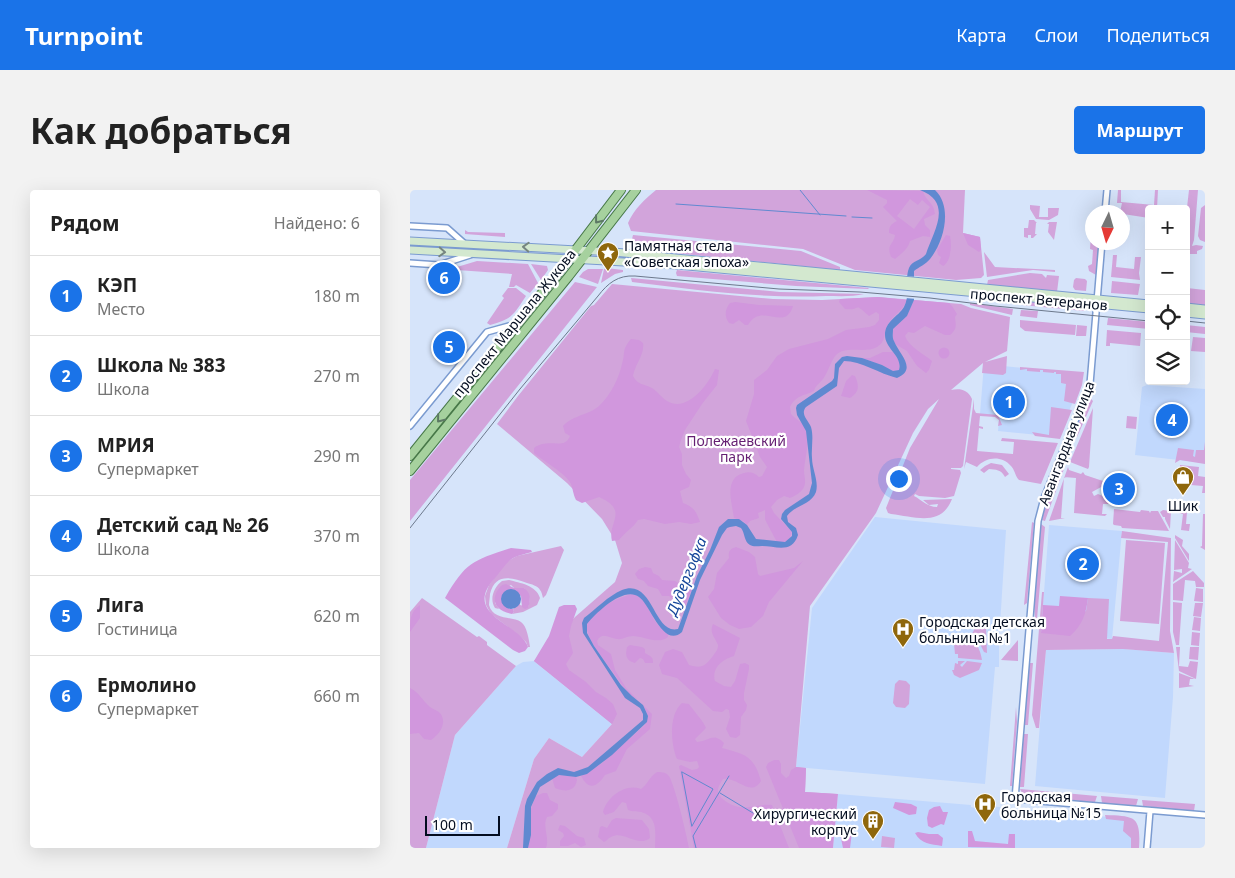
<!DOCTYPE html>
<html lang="ru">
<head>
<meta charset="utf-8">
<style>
  :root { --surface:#fff; --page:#f2f2f2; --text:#222; --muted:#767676; --line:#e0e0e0; --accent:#1a73e8 }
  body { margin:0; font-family:"Noto Sans",sans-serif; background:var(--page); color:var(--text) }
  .controls { position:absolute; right:15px; top:15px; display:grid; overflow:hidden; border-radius:5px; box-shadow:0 5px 20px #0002 }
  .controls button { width:45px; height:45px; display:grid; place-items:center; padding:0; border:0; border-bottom:1px solid var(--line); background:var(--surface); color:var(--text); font:25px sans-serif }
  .compass { position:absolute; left:675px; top:15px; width:45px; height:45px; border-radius:50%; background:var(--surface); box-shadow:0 5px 20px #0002; rotate:185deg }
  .scale { position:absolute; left:15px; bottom:12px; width:75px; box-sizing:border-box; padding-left:5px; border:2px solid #040d20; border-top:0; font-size:14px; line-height:18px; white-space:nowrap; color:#040d20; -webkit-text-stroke:4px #fff; paint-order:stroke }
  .you { position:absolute; left:488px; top:288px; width:18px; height:18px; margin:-12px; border:4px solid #fff; border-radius:50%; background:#1a73e8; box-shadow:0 0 0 8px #1a73e833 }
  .badge { display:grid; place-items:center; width:32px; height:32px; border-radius:50%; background:var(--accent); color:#fff; font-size:16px; font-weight:700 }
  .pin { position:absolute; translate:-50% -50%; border:2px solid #fff; box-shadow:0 1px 5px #0006 }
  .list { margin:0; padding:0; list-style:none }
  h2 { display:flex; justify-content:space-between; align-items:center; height:65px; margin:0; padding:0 20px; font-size:21px }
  h2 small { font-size:16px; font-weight:400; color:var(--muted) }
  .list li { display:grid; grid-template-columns:32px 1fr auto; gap:15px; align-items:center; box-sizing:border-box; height:80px; padding:0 20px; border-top:1px solid var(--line) }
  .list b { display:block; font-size:19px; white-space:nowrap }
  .list p { margin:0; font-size:16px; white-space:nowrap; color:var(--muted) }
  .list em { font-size:16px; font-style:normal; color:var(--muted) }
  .icon { flex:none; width:28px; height:28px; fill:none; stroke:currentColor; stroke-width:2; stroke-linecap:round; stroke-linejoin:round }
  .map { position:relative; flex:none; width:795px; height:658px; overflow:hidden; border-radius:5px }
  header { display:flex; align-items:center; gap:30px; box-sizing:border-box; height:70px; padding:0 25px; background:var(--accent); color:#fff }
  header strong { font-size:24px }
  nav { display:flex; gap:28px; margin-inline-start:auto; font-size:18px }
  .intro { display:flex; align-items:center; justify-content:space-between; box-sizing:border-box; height:120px; padding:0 30px }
  h1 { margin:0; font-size:35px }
  .button { padding:12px 22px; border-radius:5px; background:var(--accent); color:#fff; font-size:18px; font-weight:700 }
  main { display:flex; gap:30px; padding:0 30px }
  aside { flex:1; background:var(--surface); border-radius:5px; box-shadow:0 5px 20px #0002 }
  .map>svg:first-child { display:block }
</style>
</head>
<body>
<header>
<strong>Turnpoint</strong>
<nav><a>Карта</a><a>Слои</a><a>Поделиться</a></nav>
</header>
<div class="intro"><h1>Как добраться</h1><a class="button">Маршрут</a></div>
<main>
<aside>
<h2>Рядом<small>Найдено: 6</small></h2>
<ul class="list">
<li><span class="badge">1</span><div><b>КЭП</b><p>Место</p></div><em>180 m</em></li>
<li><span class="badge">2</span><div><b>Школа № 383</b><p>Школа</p></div><em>270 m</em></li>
<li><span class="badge">3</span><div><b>МРИЯ</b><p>Супермаркет</p></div><em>290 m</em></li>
<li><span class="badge">4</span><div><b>Детский сад № 26</b><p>Школа</p></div><em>370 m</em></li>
<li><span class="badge">5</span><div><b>Лига</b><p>Гостиница</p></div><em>620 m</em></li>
<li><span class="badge">6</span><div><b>Ермолино</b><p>Супермаркет</p></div><em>660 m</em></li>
</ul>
</aside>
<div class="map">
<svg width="795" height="658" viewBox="0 0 795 658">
  <rect width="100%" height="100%" fill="#d6e4fa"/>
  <path fill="#c1d8fd" d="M574,174L671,184L670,195L648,247L588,241L589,230L586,226L570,224Z
    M737,195L795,199V273L725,265L732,197Z
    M465,327L596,340L589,451V477H585L575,594L386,577L402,418Z
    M639,335L712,341L702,449L631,443Z
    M714,459L764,463L763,507L755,608L625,596L636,460Z
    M124,471L202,534L172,567L139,548L124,569L97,658H16L45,545L106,476L113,472Z
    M428,604L561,615V617L568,619H572L575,616L604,618L720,629L726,658H423Z"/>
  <path fill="#d2a4db" d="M246,0H555L553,43L570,47L574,85L571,88L546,90L445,80L393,59L221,41L218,33C224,19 235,9 246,0Z
    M708,0H711V12L744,15L745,0H748L747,19H739V28L713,24L710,22L712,13H707Z
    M779,0H788L784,50L782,56L786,55L793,56L792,59L787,61V64H776V26Z
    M620,15L630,16L629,27H638V18H649L648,25L639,30L626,29L620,19Z
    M795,15V52L790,50L788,46L791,18Z
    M682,29V52L689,53L686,85L679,81L678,76L682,74L683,60L680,59Z
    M619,30H624L627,33H626L625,44H627L623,48H621V45H618V48L614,47V38H618Z
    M639,32H647L644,50L638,42L639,34H637Z
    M55,40L58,42L95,43V47L55,44Z
    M223,45L391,61L430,77V80L225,59L222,49Z
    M574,62L585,77L645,80V82L623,80L577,87Z
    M703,65H707L706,77L724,79L725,67H731L729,83L730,90L701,87Z
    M67,71L118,74L128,93L120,103L106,95L104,97H99L102,84L47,80V77Z
    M121,74L137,76L138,80L131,90Z
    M196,78L213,80V82L205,84L191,93L194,79Z
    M178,79H193L188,94L169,87L173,82Z
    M267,80L459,98L458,99L386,96L267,86L266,83Z
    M620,83L632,84L636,88L637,85L649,86L647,102L577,95L578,90Z
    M221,88L370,102L454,104C443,107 428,106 416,106C352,109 286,100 222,92Z
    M666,88L675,89L677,91L676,101L665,100L663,97L664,90Z
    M702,91L730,94L728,105L701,103Z
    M165,92L187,97L0,331V290Z
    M202,94L363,109L412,110L468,107L551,114L561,118L600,127L597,161L575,172L597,166L596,183L593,185L572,183L573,173L541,200C549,198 558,199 562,209L553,276L551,278H541V279L550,280L551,283L544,306L535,308L509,306L505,304L504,306C512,310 517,317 527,317L528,314L519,315L513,310L542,309C531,337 506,327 481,324L478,323L476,318L500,258L529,209L518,219L503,243L466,323L400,416L386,577L396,578L395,602L427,604L422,658H97L124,569L139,548L172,567L202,534L124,471L165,427L205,392L212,373L205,350L192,329L157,293L87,234L108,206L181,116L184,115Z
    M98,98H106L116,106C103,125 103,129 80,135L77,133L94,108L92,106Z
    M777,98L795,100V116L776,114Z
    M619,111L674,116V121L612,115Z
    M560,113L603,119L602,125L560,115Z
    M611,120L628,121L627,128L610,126Z
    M698,128L739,132V139L697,135Z
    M610,130L666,135L665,145L615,141L610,137Z
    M667,135L677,136L676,146H666Z
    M776,135L795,137V144L776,142Z
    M697,140L731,143L730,156L700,153V156H696Z
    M783,147L795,148V162L781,161Z
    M610,177L674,182L672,195L665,214L654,211L656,194L651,193V184H646V182H644V183L633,182V180H630V182L617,181V179L610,180Z
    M679,207L683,211L667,247L664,245Z
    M564,209V219L566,223L588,225L592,235L588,236L589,230L585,227L570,226L569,236L573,237V239L569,238L567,261L603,264L604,252L591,251L592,248L648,253L631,294L609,290C605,286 605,280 601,276C591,265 576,267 567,277L556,272L554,279Z
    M641,217L662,220L650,249L625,246L622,242L639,245Z
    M683,218L679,277L678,279L660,272Z
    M717,226L727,227L726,239L716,238Z
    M795,252V274L770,270L765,273L768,258L784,260L783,266L785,267L786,260H794Z
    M581,273L592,275L599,284L595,287C591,279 586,280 579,279L574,283L570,280L575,276Z
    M651,275L655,276L635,331L632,330L635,315Z
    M770,275L789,277L788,286L795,287V303H792L793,296L781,295L782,291L769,289Z
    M658,277L659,280L671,284L673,282L675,285L693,291V296L682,302L684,306L688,304L700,309L699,314H693L692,324H697L695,326L664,323L666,288L654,287L651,328H655L639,331Z
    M704,319L730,322L731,320L739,321L740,323L741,321H748L759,341L712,338L711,336L704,335L703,334Z
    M753,320L761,321L760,339L755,329V327H753L750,322Z
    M770,322H777L776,334H780L779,341L771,340L773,324L769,323Z
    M793,324H795V360L790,357L792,356Z
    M622,332L624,333L617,413L614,415Z
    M631,334L635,337L627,429H625L624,413Z
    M712,341L761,348L760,441L764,463L713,459L636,460L629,538H626L622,525L632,402H634L631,443L676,421L678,408L699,409L697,449H702L703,446L749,451L758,352L711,348Z
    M765,345L773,350L772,356L779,364V371L765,348Z
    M716,350L755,353L749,434L710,431Z
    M765,350L779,373L778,378L782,379L763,392L764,381L772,383V379L764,380Z
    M151,356L154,360L136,405L133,408C132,405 132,402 130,400C128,396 121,394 117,393C101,387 85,383 80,404C80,407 79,412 79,415C83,431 104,426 111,432C117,436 119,450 120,457H118L116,452L107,444L81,424L76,415L75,406L79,395L96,372L107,366Z
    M783,381L794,393V397H786L785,391L775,390L773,411L763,410V394Z
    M99,390C110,393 126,395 130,408L127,415L113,422L102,424L104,422L103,419L110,412V415L118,417L120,409L114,398H104L101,395L87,403L85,413L89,419L85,418C79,409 84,397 92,391Z
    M786,398L793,399V412L784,411Z
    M12,408L67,447L69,446L77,452V455L106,476L45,545L16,658H0V422Z
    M763,412L772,413L769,455H766L763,442Z
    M785,413H793L791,427L783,426Z
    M784,427L791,428L790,441L782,440Z
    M571,435L575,436L576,439L577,463L574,462L567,448L562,444L566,436Z
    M782,442L790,443L789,456L781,455Z
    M555,446C565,447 571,461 572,470L548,468V464H545L544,454L550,448Z
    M608,450V471L591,470Z
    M766,457H770L769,476L778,477L780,471L788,472L786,489L769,481Z
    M780,457H789L788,470L779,469Z
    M548,471H555L550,475L552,477L557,471L572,473L569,480L550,488L544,485L542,480H544L545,473L548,474Z
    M619,473H623L618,535H614Z
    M769,483L785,489H780L779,495L784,496L769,498Z
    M489,490L496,491L500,495L499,514L495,518L486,517L483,513L485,494Z
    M606,517L607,532L602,596H600Z
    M613,544H618L614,597H610Z
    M610,599L687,606L685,612L618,607L613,605Z
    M691,606L728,609L726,616L692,613Z
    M732,610L785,614L784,621L733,616Z
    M695,625C725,626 731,626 729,658H721V648L713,641L714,631L696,629Z
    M472,646L485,648L484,658L471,657Z"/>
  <path fill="#d197dd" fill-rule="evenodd" d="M457,0L513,1C516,12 524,12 525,24L514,29L515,35L520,40V47L513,46L500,51C498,59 492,63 485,69L481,67C476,53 484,55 485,45L479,43C479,36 481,34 487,31L473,17L477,13V10ZM500,9L508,15L512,10L520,17L504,39L487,26Z
    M553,43L570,47L571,60L569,62L558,55Z
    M536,45L540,46C542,55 541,72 533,76L529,73L531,67L528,65L527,60Z
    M468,107L497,110C492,122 483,125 478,134C473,143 477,151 467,157C455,164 436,155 426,165C421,171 419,179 415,186C412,192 406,194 404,201C394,206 386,205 380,217L381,224C387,231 393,231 396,241C400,254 395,267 394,280C394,287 397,292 393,299C390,303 385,306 380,308L374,306L367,310L361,317L364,323L382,342L379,350L375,352H367C366,350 355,330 355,329C355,326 355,323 355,320L348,323L349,328L340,331L337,335L333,331L324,328C322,313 313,288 334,283C340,281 345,283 349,287L352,286L357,277L350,267L336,231L344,204V190L357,180L367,166L379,159L418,149L436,140L459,137L465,135L469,130V124L466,122L459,126C442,111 453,121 435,119L429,112L430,109Z
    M504,110L539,113L542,116L547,124L545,127C546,136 547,139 540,145H535L515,136L504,143L498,142L495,146C499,157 514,164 522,171L519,180L516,183L507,176L497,161L485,154L483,149V139L497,126Z
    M325,112L349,115L383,116C375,143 351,111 338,135H335L329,130L323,134L319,133C314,126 315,119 320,113Z
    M221,149L229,150L233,153C235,164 225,174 223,186C229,196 233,193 242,198C248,202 252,208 257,211C277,223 298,195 305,179L309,180L307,195L292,214L275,240L271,250L269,257L272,264V275L276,284L281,290L279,297L270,301L273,313C284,317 286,321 290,332L281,334L269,332L255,334L234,329L228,330C223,338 215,342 209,350L202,351C197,332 220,321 189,307L172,313L166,310C163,304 163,299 161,294C157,284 133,271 124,263V258C139,247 154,261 160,246L155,243L153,236C163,225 182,224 190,215C201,204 209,188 212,174C216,161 211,161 221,149Z
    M528.5 163a5.5 5.5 0 1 1 11 0a5.5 5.5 0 1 1-11 0Z
    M473,162H483L489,171V180L483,181L472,175L452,168H460Z
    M442,185L445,186C449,195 450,202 440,208L431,206L436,191Z
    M326,357L339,362L345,367L348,384L350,386L384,378L393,371L359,412L353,426L341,437L329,439L320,435L311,428L298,407L304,399L307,383L319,368C318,361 320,359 326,357Z
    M101,358L121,360L122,362C97,368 100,370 85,388C51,425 110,433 118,457L115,461L109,463L103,460L35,408C56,372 62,371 101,358Z
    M235,377L241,378L243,383L249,386L252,390L265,391L271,395L275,393L282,399L275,417L259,406H252L248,399L238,396L234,391L228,389L225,384L229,379Z
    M96,394L104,398H114C121,403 121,410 118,418L115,419L112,417L111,406C106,402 103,398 96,401L99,419H103L104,422L102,424C84,421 79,408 92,395Z
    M224,404C240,412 238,424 249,436C251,439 255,441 258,444V447C249,455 233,446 223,446C217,446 212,450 207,449C199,448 192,441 187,451L188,455L201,464L205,480L216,498L228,510C215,502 209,490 200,478C190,465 180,453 176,437C180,421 209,406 224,404Z
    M650,406L678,408C676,423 673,435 660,446L631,443L633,415L649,416Z
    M10,415V428L0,442C0,431 0,421 10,415Z
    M154,415H165L167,419L161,436L159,446L163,463L156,474L159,480L176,492L186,502L196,508L203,514L207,524L202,534L124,471L139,446L149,417Z
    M303,434L330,448L324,466C313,469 301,478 305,491L314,496L321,497L325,491L330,474L335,473L339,475V479L334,503V510L337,515L336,520L331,527L330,545L326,548L320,547L316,539L320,527L319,520L316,519L312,522L303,521L267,488L252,484L249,475L255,462L263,459L272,462L279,475C292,479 295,476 303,466C306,461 308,460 308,455C305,447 299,443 303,434Z
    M220,455L232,457L235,459V463C241,467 243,466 243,473H235L233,469L230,468L225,473C216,471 215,465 217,457Z
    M0,498C9,502 12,510 20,517C23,519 28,521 30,523C38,533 29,545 21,550L14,549L9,543L0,544Z
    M272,513L279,514C283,520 295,533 296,538L285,549L287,552C300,551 303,542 314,553L312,558C335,564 344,566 351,591C341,608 327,586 313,589C311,592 308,597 308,600C308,609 322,616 329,617C339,619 350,614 362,615L379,658H284L269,576L271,575L282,580L287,579L289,577L287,571L280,572L267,569C261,555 258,525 272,513Z
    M233,515L242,524L240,539L217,559L206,581L195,585C187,597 179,601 171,586L191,574L235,535L238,526Z
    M364,570H369L371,574V583L376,588L379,586L381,580L386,577L396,578L395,602L428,604L423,658H389L356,577L358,573Z
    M247,582C251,582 255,582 258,585C264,590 277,647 279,658H245C245,644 249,627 231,622C226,621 223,622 218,620L216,613L212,612L204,622L195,625L193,622C197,607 215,593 231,599C238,594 239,587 247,582Z
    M149,585L166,587L167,590C165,602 155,602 145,598L142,588Z
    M133,603H137L140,610L148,614V619L142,626L137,627C132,637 140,648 136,658H118L120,621L126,606Z
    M485,612L501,614L507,617L506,624L499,625L483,618Z
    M530,616L533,622H538L534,635L531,634L522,638L518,636L517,628L519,620L524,617Z
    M206,628L232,630L239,639L240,648C227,658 214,640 201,647C198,648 197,651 194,652L188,647L190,637L192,636L197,638L202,630Z
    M150,635L155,636L167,646L174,648L176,655L171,657L165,653L158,656H150V651L154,646L153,643L148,640Z
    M432,639L440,640L442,642L440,658H433L430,644Z
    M558,641H562L565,651L598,654L599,644H605V658L558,657Z
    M508,642L519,644H528L533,648L532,656C521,654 511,654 505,643Z"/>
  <path fill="#6089d0" d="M510,0H525C543,17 534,52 520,69C516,74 509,77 504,81V110L497,126L483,139C483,144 482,147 484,151C489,164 508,179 487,188C470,184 451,171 434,171L429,178L427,196L396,217C390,224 398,230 401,237C404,247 401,258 402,268C402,279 409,291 406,302C401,315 385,315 377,326L378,332L386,338L388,345C382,364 366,356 352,356C348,356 343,357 340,355C334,352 335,343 331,338L326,336L320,337L317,338L312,345L290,390L272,442C253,459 240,414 229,407C214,396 187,422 177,434V443L184,456L211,495L222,506L233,515L238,526L237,532L202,565L177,584L166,587L149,585L130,597L121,617V645L118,658H113L115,616L117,609L127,592L137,584L148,578L164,582L178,577L233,530V524L230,518L215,508L173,443L172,433L174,428C186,419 198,406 212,400C244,388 243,445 268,439L287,386L300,360L309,337L318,329H329L337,335L346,349L375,352L382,346V342L371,329L372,324L375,320L399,304L402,293L396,241L387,225L386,218L387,215L422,191L424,188L425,174L432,167L437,166L452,168L472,175L483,181L489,180C493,166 475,159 475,145C475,131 488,127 494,117C501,103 494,91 499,78C502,70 511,71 516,64C523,42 544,13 510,0Z
    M91 409a10 10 0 1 1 20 0a10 10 0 1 1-20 0Z"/>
  <path fill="#d6e4fa" d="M495,86L506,87L507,109L495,108L496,100Z"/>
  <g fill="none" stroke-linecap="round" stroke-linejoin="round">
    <path stroke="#6089d0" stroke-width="1" d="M390,0L410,25
      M266,14L436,26
      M442,27L462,28
      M272,582L303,599L282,636Z
      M310,603L343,623
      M286,658L283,646L319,586"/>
    <g stroke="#7b9bd0" stroke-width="8">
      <path id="street" d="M695,22L697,0
        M0,36L37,38L55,54
        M692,52L680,194L634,308L628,331L605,609L795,625
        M0,73L29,75L60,65
        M0,236L77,142L106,134
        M737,658L740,621"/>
    </g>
    <g stroke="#7b9bd0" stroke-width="9">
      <path id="secondary" d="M0,51L204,62L739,114
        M0,60L267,75L739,119
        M776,117L795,119
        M776,123L795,125"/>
    </g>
    <g stroke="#477848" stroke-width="10">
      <path id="primary" d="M0,266L148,83L211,0
        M0,281L159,86L226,0"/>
    </g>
    <use href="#street" stroke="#fff" stroke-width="5"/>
    <use href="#secondary" stroke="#d3e8cf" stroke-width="7"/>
    <use href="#primary" stroke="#a6d19e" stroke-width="8"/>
    <path stroke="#6d798d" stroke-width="1" d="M776,131L795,133
      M0,338L110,199L188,106C198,93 208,85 225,86L369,99L450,102L520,108L585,116L739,131"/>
  </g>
  <defs><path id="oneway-chevron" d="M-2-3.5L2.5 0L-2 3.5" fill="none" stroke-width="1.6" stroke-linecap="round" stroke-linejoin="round" transform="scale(1.25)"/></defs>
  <g stroke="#5d7965">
    <use href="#oneway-chevron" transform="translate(188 30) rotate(128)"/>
    <use href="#oneway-chevron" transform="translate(30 229) rotate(129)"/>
  </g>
  <g stroke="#768580">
    <use href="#oneway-chevron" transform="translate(116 57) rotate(-177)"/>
    <use href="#oneway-chevron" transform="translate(32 62) rotate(3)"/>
  </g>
  <defs>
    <g id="sight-pin" transform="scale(1.125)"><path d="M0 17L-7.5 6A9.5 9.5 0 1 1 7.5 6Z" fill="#8f670c" stroke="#fff"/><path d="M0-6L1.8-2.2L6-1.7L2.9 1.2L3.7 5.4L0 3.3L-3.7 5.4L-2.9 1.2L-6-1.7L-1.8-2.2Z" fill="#fff"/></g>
    <g id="shop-pin" transform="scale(1.125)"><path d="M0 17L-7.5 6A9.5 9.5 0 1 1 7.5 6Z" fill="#8f670c" stroke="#fff"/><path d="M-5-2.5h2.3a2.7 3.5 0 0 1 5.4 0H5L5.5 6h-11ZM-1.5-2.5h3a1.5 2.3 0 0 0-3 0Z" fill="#fff"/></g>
    <g id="hospital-pin" transform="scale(1.125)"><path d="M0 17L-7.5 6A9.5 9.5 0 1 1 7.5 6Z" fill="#8f670c" stroke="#fff"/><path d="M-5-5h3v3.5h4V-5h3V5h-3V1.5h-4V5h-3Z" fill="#fff"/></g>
    <g id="building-pin" transform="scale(1.125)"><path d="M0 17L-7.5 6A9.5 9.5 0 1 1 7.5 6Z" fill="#8f670c" stroke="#fff"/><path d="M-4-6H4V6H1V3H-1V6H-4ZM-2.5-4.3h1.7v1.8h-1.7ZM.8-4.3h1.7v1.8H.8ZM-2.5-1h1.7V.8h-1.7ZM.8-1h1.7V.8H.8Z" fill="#fff"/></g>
  </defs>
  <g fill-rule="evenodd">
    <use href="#sight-pin" x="198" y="63"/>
    <use href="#shop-pin" x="773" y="287"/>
    <use href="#hospital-pin" x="493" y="439"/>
    <use href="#hospital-pin" x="575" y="614"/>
    <use href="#building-pin" x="463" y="631"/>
  </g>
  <g text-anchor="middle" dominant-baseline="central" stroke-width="4.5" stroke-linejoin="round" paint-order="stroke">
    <g font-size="14" fill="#040d20" stroke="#fff" text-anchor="start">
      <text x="214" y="55">Памятная стела<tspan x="214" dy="16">«Советская эпоха»</tspan></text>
      <text x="773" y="315" text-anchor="middle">Шик</text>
      <text x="509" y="431">Городская детская<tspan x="509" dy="16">больница №1</tspan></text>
      <text x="591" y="606">Городская<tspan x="591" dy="16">больница №15</tspan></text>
      <text x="447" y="623" text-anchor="end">Хирургический<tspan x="447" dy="16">корпус</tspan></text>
    </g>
    <g font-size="14" fill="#040d20" stroke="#fff">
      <text transform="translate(629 109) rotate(5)">проспект Ветеранов</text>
      <text transform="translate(104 133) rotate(-51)">проспект Маршала Жукова</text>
      <text transform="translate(656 253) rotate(-69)">Авангардная улица</text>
    </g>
    <g font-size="14" fill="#651f72" stroke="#fff">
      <text x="326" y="250">Полежаевский<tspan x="326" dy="16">парк</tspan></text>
    </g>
    <g font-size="15" font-style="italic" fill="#16469a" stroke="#fff">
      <text transform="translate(276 386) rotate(-68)">Дудергофка</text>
    </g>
  </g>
</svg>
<div class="controls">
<button>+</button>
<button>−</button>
<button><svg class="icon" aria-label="locate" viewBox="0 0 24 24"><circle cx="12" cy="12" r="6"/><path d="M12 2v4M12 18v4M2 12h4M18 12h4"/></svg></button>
<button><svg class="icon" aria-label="layers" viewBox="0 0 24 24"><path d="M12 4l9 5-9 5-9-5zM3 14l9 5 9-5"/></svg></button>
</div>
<svg class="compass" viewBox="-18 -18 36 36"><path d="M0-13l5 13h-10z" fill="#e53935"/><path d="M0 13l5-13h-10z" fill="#767676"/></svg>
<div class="scale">100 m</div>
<div class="you"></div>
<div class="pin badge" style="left:599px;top:212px">1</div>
<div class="pin badge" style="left:673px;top:374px">2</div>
<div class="pin badge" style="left:709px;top:299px">3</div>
<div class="pin badge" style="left:762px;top:230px">4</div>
<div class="pin badge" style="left:39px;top:157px">5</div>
<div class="pin badge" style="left:34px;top:88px">6</div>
</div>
</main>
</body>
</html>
